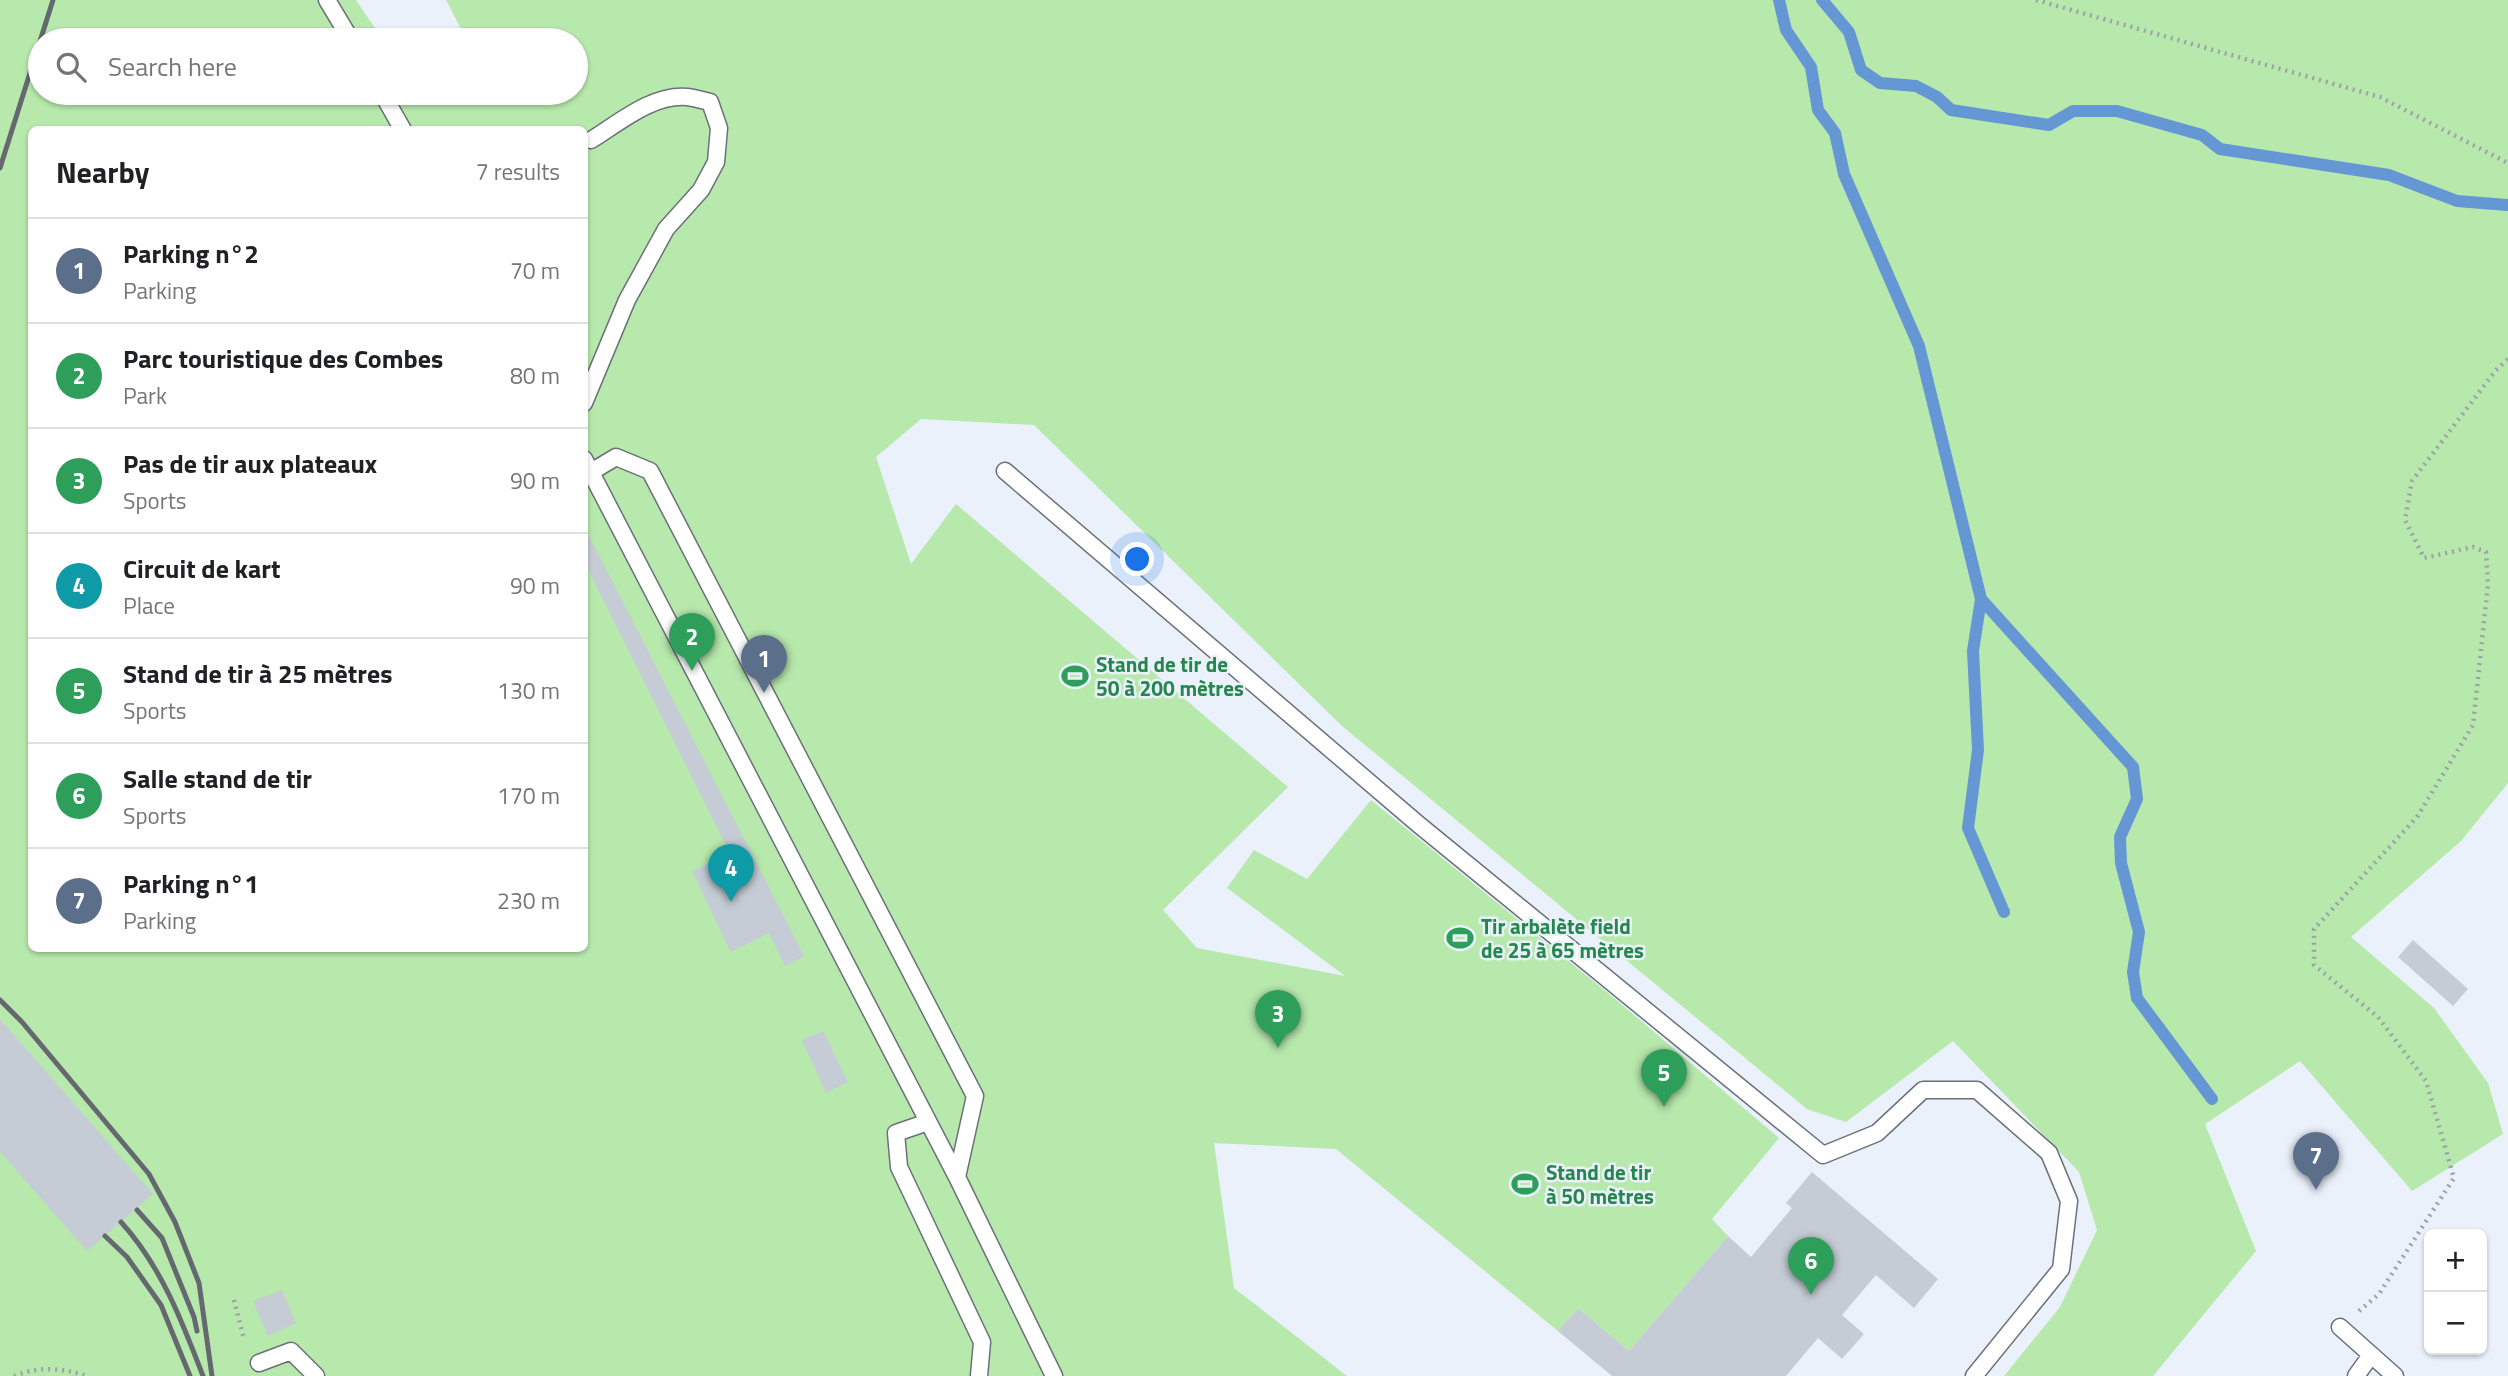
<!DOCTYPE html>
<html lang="en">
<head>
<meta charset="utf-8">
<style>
  :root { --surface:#fff; --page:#f2f2f2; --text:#202124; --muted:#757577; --line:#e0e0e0; --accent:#111827 }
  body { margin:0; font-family:"Titillium Web",sans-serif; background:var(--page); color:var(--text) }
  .controls { position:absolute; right:21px; bottom:21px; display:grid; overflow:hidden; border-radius:10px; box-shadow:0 2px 5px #0004 }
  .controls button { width:63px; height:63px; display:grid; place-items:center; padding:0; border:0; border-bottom:2px solid var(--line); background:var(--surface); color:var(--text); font:35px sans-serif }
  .you { position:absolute; left:1138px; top:560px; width:24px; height:24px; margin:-18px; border:5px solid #fff; border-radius:50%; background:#1a73e8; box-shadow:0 0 0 10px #1a73e833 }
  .badge { display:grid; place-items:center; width:46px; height:46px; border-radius:50%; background:var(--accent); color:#fff; font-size:23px; font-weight:700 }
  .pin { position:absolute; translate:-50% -58px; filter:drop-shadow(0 2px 4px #0008) }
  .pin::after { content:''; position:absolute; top:37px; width:24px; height:21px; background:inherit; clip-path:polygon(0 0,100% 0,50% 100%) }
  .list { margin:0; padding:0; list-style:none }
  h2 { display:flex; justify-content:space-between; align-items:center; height:91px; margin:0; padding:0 28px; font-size:30px }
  h2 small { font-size:23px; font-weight:400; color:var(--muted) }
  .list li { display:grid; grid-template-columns:46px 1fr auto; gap:21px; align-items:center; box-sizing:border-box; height:105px; padding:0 28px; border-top:2px solid var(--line) }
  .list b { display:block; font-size:26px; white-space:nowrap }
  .list p { margin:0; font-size:23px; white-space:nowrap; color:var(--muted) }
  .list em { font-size:23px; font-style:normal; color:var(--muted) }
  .icon { flex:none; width:38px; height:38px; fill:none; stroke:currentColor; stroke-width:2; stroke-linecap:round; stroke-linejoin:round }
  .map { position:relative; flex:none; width:2508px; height:1376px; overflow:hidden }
  .search { position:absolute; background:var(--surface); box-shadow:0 2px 5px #0004; left:28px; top:28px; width:560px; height:77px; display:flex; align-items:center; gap:18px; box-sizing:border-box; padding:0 24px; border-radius:38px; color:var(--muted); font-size:26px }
  .panel { position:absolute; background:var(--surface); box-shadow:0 2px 5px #0004; left:28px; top:126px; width:560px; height:826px; border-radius:10px }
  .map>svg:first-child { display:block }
</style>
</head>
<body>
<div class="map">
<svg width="2508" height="1376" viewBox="0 0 2508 1376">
  <rect width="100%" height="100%" fill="#eaf1fa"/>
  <path fill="#b7e8ac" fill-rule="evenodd" d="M0,0H356L383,40H40V93H420L425,99L443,93H576V40H467L446,0H2508V783L2461,841L2351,937L2434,1008L2488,1083L2503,1134L2412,1191L2300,1061L2205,1124L2256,1251L2153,1376H2004L2060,1307L2097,1230L2079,1172L1953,1041L1846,1122L1807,1109L1342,726L1034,425L921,419L876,457L911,564L956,504L1288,787L1163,910L1197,948L1345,976L1227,888L1254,850L1307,879L1371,800L1614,998L1779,1138L1712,1219L1728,1236L1629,1351L1578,1308L1558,1331L1336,1149L1214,1143L1234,1288L1347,1376H0ZM32,130H584V948H32Z"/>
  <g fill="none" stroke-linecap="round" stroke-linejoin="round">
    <path stroke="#6697d5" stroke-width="12" d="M1779,0L1786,30L1811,67L1818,110L1835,133L1844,174L1919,346L1981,599L1973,651L1978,750L1968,828L2004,912
      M1822,0L1849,32L1861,70L1880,83L1916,86L1937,97L1951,110L2049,125L2073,111H2117L2202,135L2220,149L2389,175L2457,201L2507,205
      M1981,599L2133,767L2137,799L2120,837L2121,863L2139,932L2133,972L2137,998L2212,1099"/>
  </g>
  <path fill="#c6ccd5" d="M584,526L804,956L785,966L769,933L731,952L692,871L730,853L584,561Z
    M2413,940L2468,989L2453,1006L2398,957Z
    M0,1019L153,1194L87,1251L0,1152Z
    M823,1031L848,1082L826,1093L802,1040Z
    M1812,1172L1938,1279L1914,1308L1876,1275L1842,1315L1864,1334L1842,1359L1818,1338L1786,1376H1612L1558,1331L1578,1308L1629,1351L1728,1236L1751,1257L1792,1208L1786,1203Z
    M282,1290L296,1323L268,1336L253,1301Z"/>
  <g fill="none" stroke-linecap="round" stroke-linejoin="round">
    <g stroke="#6b7179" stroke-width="19">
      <path id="service" d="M327,0L351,40
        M382,93L403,130
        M584,403L627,300L666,229L701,190L716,162L719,128L710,102C702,100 695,98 687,97C652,94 619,123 591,140
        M584,459L957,1177L1054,1376
        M1005,471L1418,824L1823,1155L1877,1133L1923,1090H1977L2049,1153L2069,1201L2061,1269L1974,1376
        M591,472L616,457L650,471L975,1096L957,1177
        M928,1122L896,1133L899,1167L982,1342L979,1376
        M2340,1327L2395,1376
        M259,1363L291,1351L316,1376
        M2356,1376L2371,1355"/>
    </g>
    <path stroke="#9ca1a8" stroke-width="4.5" stroke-dasharray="2 5" stroke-linecap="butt" d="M2036,0L2380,97L2508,163
      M234,1300L244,1339
      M2359,1311L2379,1294L2454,1178L2426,1081L2378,1017L2314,965V929L2417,817L2473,725L2488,584L2486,552L2473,547L2424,558L2405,520L2412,481L2496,370L2508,359
      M14,1376C39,1366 61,1368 87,1376"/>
    <use href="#service" stroke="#fff" stroke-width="16"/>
    <path stroke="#65696f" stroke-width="5" d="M0,168L53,0
      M0,1000L22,1022L149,1174L175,1222L199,1283L212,1376
      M137,1210L162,1238L194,1317L197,1331
      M121,1222C161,1266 182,1321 203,1376
      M105,1236L127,1257L161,1305L190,1376"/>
  </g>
  <defs>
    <g id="stadium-bare" transform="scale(2.1)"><path d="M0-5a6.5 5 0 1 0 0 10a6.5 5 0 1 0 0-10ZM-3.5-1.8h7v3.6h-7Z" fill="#2e9e5b" stroke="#eaf1fa" stroke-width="2.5" paint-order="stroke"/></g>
  </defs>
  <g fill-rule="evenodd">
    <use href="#stadium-bare" x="1075" y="676"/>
    <use href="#stadium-bare" x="1460" y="938"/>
    <use href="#stadium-bare" x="1525" y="1184"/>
  </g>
  <g text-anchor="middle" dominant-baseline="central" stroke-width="5" stroke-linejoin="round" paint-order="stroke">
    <g font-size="21" font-weight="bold" fill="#27864d" stroke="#eaf1fa" text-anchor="start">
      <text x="1096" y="664">Stand de tir de<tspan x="1096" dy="24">50 à 200 mètres</tspan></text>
      <text x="1481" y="926">Tir arbalète field<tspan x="1481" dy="24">de 25 à 65 mètres</tspan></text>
      <text x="1546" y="1172">Stand de tir<tspan x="1546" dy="24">à 50 mètres</tspan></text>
    </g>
  </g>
</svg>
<div class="controls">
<button>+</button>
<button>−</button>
</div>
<div class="you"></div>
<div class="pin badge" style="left:764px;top:693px;background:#5c6f8a">1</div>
<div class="pin badge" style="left:692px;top:671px;background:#2e9e5b">2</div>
<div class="pin badge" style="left:1278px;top:1048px;background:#2e9e5b">3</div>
<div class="pin badge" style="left:731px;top:902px;background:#0f9aa8">4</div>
<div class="pin badge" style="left:1664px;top:1107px;background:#2e9e5b">5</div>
<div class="pin badge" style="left:1811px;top:1295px;background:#2e9e5b">6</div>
<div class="pin badge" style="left:2316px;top:1190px;background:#5c6f8a">7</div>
<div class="search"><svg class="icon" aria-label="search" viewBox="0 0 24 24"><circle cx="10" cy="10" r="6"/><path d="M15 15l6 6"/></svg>Search here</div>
<section class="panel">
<h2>Nearby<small>7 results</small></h2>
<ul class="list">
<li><span class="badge" style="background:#5c6f8a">1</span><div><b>Parking n°2</b><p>Parking</p></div><em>70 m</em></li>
<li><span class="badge" style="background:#2e9e5b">2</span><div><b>Parc touristique des Combes</b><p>Park</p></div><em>80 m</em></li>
<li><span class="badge" style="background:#2e9e5b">3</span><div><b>Pas de tir aux plateaux</b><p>Sports</p></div><em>90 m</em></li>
<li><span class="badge" style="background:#0f9aa8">4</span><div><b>Circuit de kart</b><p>Place</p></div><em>90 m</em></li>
<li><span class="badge" style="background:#2e9e5b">5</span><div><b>Stand de tir à 25 mètres</b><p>Sports</p></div><em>130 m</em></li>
<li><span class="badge" style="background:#2e9e5b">6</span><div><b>Salle stand de tir</b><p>Sports</p></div><em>170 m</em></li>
<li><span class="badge" style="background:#5c6f8a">7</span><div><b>Parking n°1</b><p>Parking</p></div><em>230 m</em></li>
</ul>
</section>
</div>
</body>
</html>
